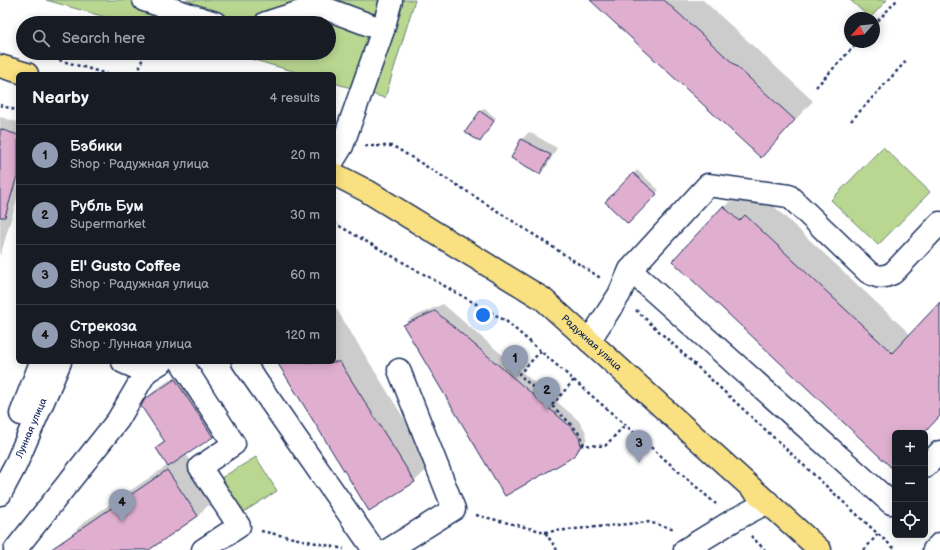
<!DOCTYPE html>
<html lang="en">
<head>
<meta charset="utf-8">
<style>
  :root { --surface:#171b24; --page:#242831; --text:#f1f3f6; --muted:#9ea1a6; --line:#363941; --accent:#919bb2 }
  body { margin:0; font-family:"Balsamiq Sans",sans-serif; background:var(--page); color:var(--text) }
  .controls { position:absolute; right:12px; bottom:12px; display:grid; overflow:hidden; border-radius:6px; box-shadow:0 2px 10px #0003 }
  .controls button { width:36px; height:36px; display:grid; place-items:center; padding:0; border:0; border-bottom:1px solid var(--line); background:var(--surface); color:var(--text); font:20px sans-serif }
  .compass { position:absolute; left:844px; top:12px; width:36px; height:36px; border-radius:50%; background:var(--surface); box-shadow:0 2px 10px #0003; rotate:243deg }
  .you { position:absolute; left:483px; top:315px; width:14px; height:14px; margin:-10px; border:3px solid #fff; border-radius:50%; background:#1a73e8; box-shadow:0 0 0 6px #1a73e833 }
  .badge { display:grid; place-items:center; width:26px; height:26px; border-radius:50%; background:var(--accent); color:#111; font-size:13px; font-weight:700 }
  .pin { position:absolute; translate:-50% -33px; filter:drop-shadow(0 1px 2px #0008) }
  .pin::after { content:''; position:absolute; top:21px; width:14px; height:12px; background:inherit; clip-path:polygon(0 0,100% 0,50% 100%) }
  .list { margin:0; padding:0; list-style:none }
  h2 { display:flex; justify-content:space-between; align-items:center; height:52px; margin:0; padding:0 16px; font-size:17px }
  h2 small { font-size:13px; font-weight:400; color:var(--muted) }
  .list li { display:grid; grid-template-columns:26px 1fr auto; gap:12px; align-items:center; box-sizing:border-box; height:60px; padding:0 16px; border-top:1px solid var(--line) }
  .list b { display:block; font-size:15px; white-space:nowrap }
  .list p { margin:0; font-size:13px; white-space:nowrap; color:var(--muted) }
  .list em { font-size:13px; font-style:normal; color:var(--muted) }
  .icon { flex:none; width:22px; height:22px; fill:none; stroke:currentColor; stroke-width:2; stroke-linecap:round; stroke-linejoin:round }
  .map { position:relative; flex:none; width:940px; height:550px; overflow:hidden }
  .search { position:absolute; background:var(--surface); box-shadow:0 2px 10px #0003; left:16px; top:16px; width:320px; height:44px; display:flex; align-items:center; gap:10px; box-sizing:border-box; padding:0 14px; border-radius:22px; color:var(--muted); font-size:15px }
  .panel { position:absolute; background:var(--surface); box-shadow:0 2px 10px #0003; left:16px; top:72px; width:320px; height:292px; border-radius:6px }
  .map>svg:first-child { display:block }
</style>
</head>
<body>
<div class="map">
<svg width="940" height="550" viewBox="0 0 940 550">
  <rect width="100%" height="100%" fill="#fff"/>
  <filter id="ink" filterUnits="userSpaceOnUse"><feTurbulence type="fractalNoise" baseFrequency=".025" numOctaves="2"/><feDisplacementMap in="SourceGraphic" scale="8" xChannelSelector="R" yChannelSelector="G"/><feConvolveMatrix kernelMatrix="1 2 1 2 8 2 1 2 1" color-interpolation-filters="sRGB"/></filter>
  <g filter="url(#ink)">
    <path fill="#b9d790" stroke="#6a8377" d="M46,0H415L385,98L334,83V74H303L230,53H329V23H126Z
      M850,0H887L870,18Z
      M883,147L930,192L878,245L831,200Z
      M256,457L277,491L242,513L221,478Z"/>
    <path fill="#0003" d="M591,0H703L813,101L761,156Z
      M484,108L496,118L483,137L480,112Z
      M0,117L18,122V195L0,257Z
      M529,132L557,148L547,166L540,173L512,158L522,139Z
      M637,170L659,190L628,222L607,202Z
      M743,188L764,197L911,335L940,304V415L923,433H895V462L673,261Z
      M443,304L578,420L585,430L587,438L583,446L576,453L404,325L411,318Z
      M334,305L432,464L414,482L278,362H334Z
      M185,370L222,426L212,436L186,454L215,498L198,516L147,550H73L66,540L84,522L168,465L157,448L165,440L145,400L156,389Z"/>
    <path fill="#e0afd0" stroke="#1b2f5e" d="M590,0H664L795,120L761,158Z
      M480,111L494,121L480,142L465,132Z
      M0,129L18,135V173L5,217H0Z
      M521,139L551,155L540,174L511,158Z
      M633,173L657,194L628,224L605,202Z
      M723,206L739,221L745,215L892,353L940,302V416L924,433H895V471L672,261Z
      M435,311L571,427L579,437L581,445L576,454L568,460L505,496L403,325Z
      M277,362H340L415,482L369,511Z
      M175,379L213,437L168,467L156,448L165,442L141,406L145,399Z
      M167,470L198,516L149,550H50Z"/>
    <g fill="none" stroke-linecap="round" stroke-linejoin="round">
      <g stroke="#1b2f5e" stroke-width="25">
        <g id="minor">
          <path d="M144,0L215,23"/>
          <path d="M266,23L319,6L383,30"/>
          <path d="M334,159L342,146L383,30L391,0"/>
          <path d="M630,270L891,503L895,498"/>
          <path d="M589,341L619,295L630,270L708,185L789,196L868,272C879,278 882,278 893,273L940,223"/>
          <path d="M123,362L146,372L162,362"/>
          <path d="M181,362L234,444L200,467L239,526L203,550"/>
          <path d="M243,362L374,550"/>
          <path d="M21,414L41,362"/>
          <path d="M925,467L940,452"/>
          <path id="s1" d="M0,494L16,464L60,362"/>
          <path d="M15,550L118,420L146,372"/>
          <path d="M388,550L454,509L399,370"/>
          <path d="M685,550L734,520L768,502"/>
          <path d="M934,550L940,544"/>
        </g>
      </g>
      <g stroke="#1b2f5e" stroke-width="25">
        <g id="major">
          <path d="M0,66L27,74"/>
          <path id="s2" d="M334,174L367,191L543,299L820,550"/>
        </g>
      </g>
      <path stroke="#1b2f5e" stroke-width="2.5" stroke-dasharray="3 3" stroke-linecap="butt" d="M874,25L897,0
        M42,55L107,74
        M138,74L144,53
        M816,87L858,42
        M0,105L18,111
        M851,121L907,60
        M365,146H393L468,192L602,279
        M334,223L506,321L716,504
        M636,310L878,534L896,550
        M541,351L519,374L572,425L581,436L584,445
        M552,405L574,380
        M581,445L605,446L625,425
        M476,515L545,532L557,550
        M261,531L344,549
        M545,532L648,522L675,529
        M751,536L765,550
        M864,550L878,534"/>
      <use href="#minor" stroke="#fff" stroke-width="22"/>
      <use href="#major" stroke="#f9e181" stroke-width="22"/>
    </g>
  </g>
  <g text-anchor="middle" dominant-baseline="central" stroke-width="3" stroke-linejoin="round" paint-order="stroke">
    <g font-size="10" fill="#1b2f5e" stroke="#fff">
      <text stroke="none"><textPath href="#s2" startOffset="309">Радужная улица</textPath></text>
      <text stroke="none"><textPath href="#s1" startOffset="73">Лунная улица</textPath></text>
    </g>
  </g>
</svg>
<div class="controls">
<button>+</button>
<button>−</button>
<button><svg class="icon" aria-label="locate" viewBox="0 0 24 24"><circle cx="12" cy="12" r="6"/><path d="M12 2v4M12 18v4M2 12h4M18 12h4"/></svg></button>
</div>
<svg class="compass" viewBox="-18 -18 36 36"><path d="M0-13l5 13h-10z" fill="#e53935"/><path d="M0 13l5-13h-10z" fill="#9ea1a6"/></svg>
<div class="you"></div>
<div class="pin badge" style="left:515px;top:378px">1</div>
<div class="pin badge" style="left:547px;top:410px">2</div>
<div class="pin badge" style="left:639px;top:463px">3</div>
<div class="pin badge" style="left:122px;top:522px">4</div>
<div class="search"><svg class="icon" aria-label="search" viewBox="0 0 24 24"><circle cx="10" cy="10" r="6"/><path d="M15 15l6 6"/></svg>Search here</div>
<section class="panel">
<h2>Nearby<small>4 results</small></h2>
<ul class="list">
<li><span class="badge">1</span><div><b>Бэбики</b><p>Shop · Радужная улица</p></div><em>20 m</em></li>
<li><span class="badge">2</span><div><b>Рубль Бум</b><p>Supermarket</p></div><em>30 m</em></li>
<li><span class="badge">3</span><div><b>El' Gusto Coffee</b><p>Shop · Радужная улица</p></div><em>60 m</em></li>
<li><span class="badge">4</span><div><b>Стрекоза</b><p>Shop · Лунная улица</p></div><em>120 m</em></li>
</ul>
</section>
</div>
</body>
</html>
